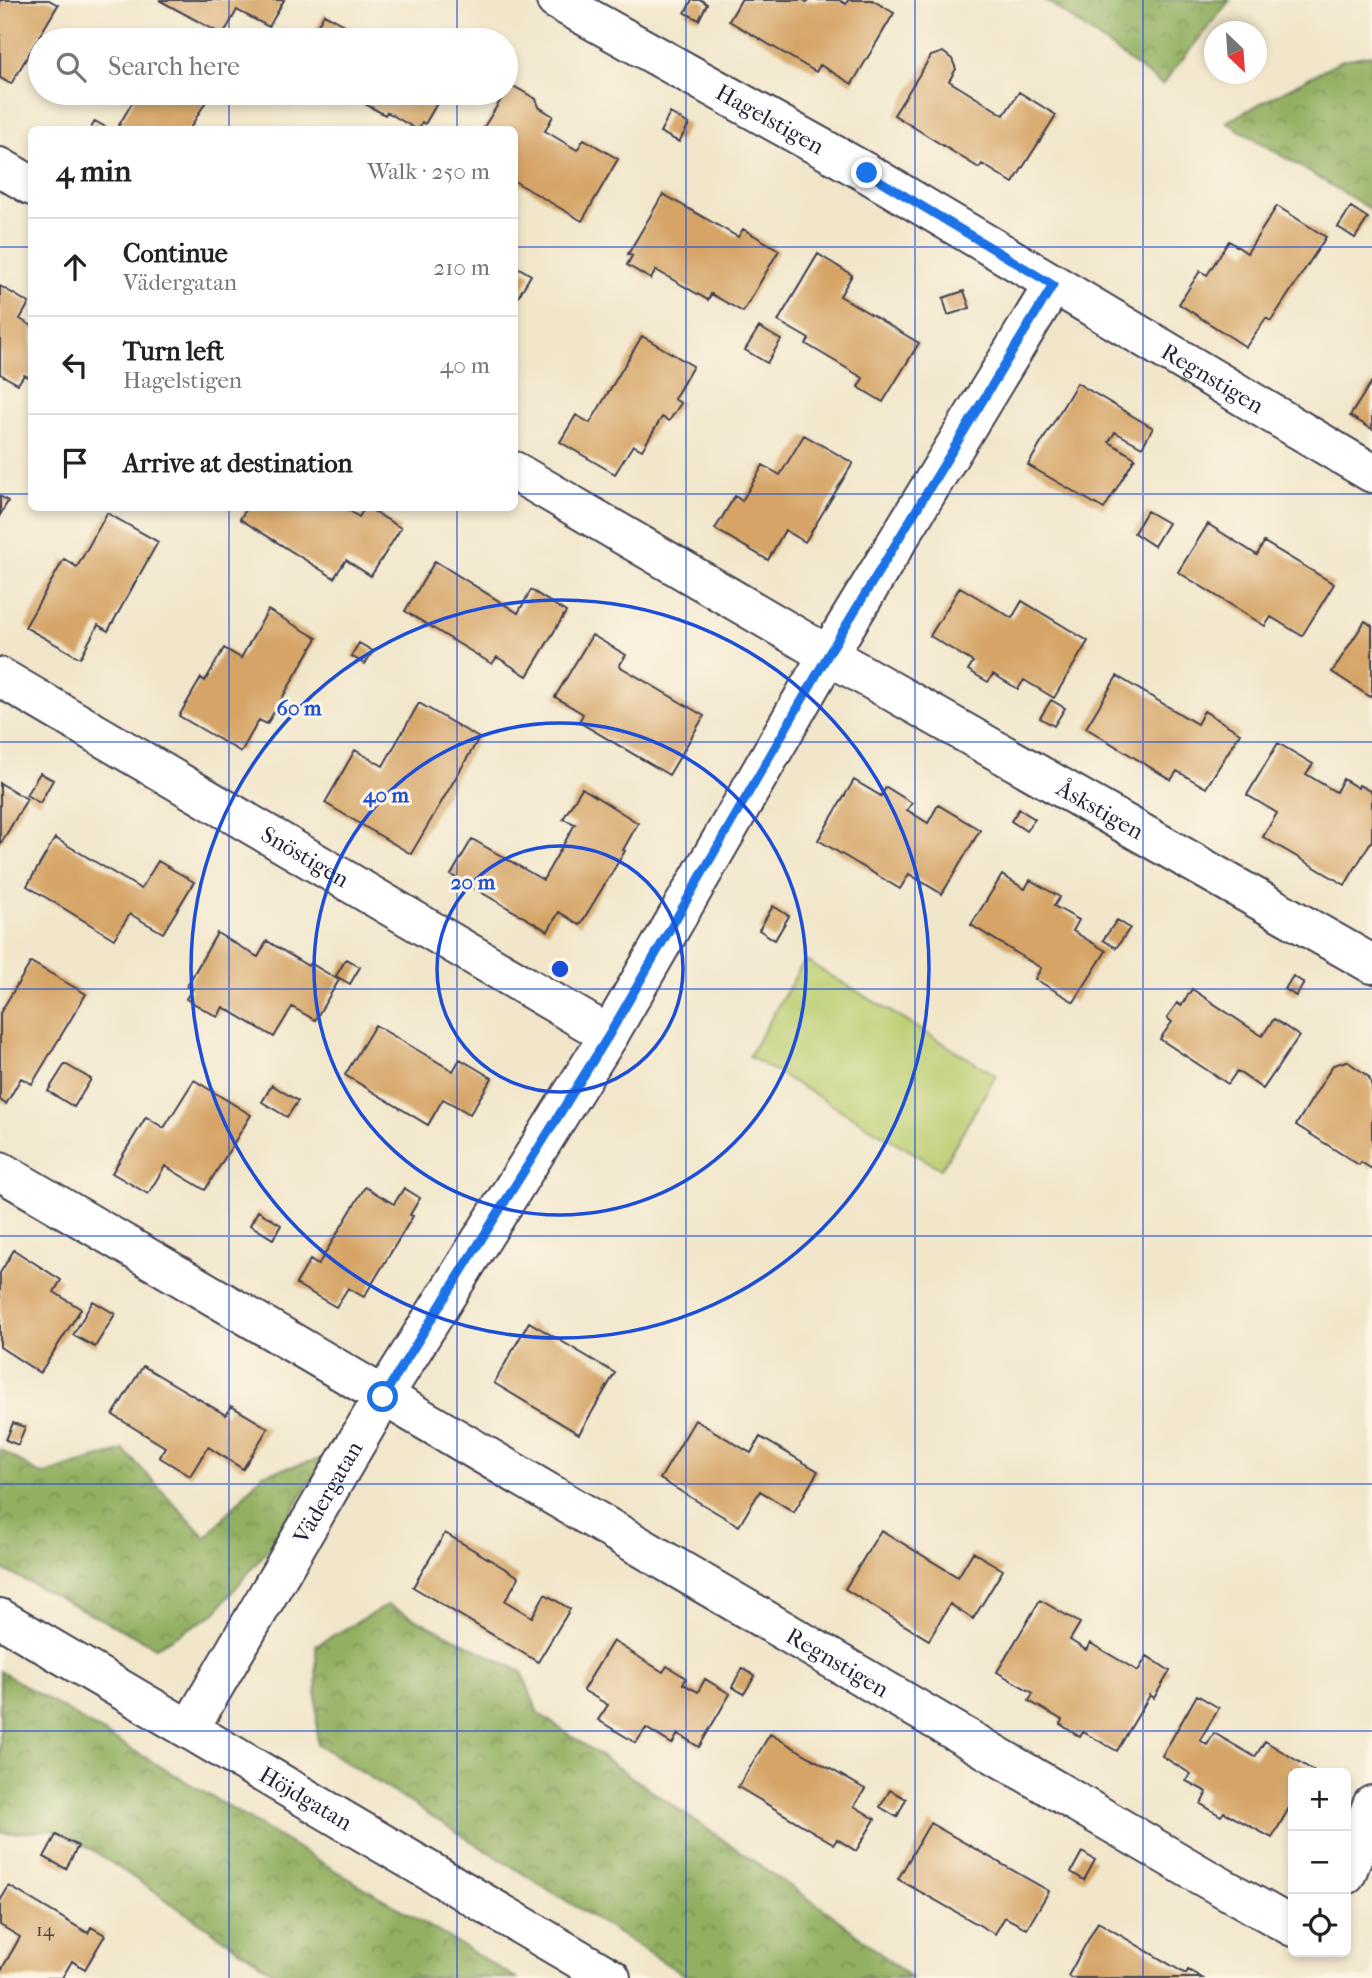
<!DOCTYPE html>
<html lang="en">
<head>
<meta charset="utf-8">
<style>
  :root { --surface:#fff; --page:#f2f2f2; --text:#222; --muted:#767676; --line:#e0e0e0 }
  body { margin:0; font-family:"IM FELL French Canon",serif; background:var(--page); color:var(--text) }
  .controls { position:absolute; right:21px; bottom:21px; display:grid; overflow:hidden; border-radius:10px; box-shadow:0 4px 10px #0003 }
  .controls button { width:63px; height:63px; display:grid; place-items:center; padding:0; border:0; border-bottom:2px solid var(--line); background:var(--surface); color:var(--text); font:35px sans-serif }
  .compass { position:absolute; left:1204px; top:21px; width:63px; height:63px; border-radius:50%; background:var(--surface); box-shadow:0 4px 10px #0003; rotate:155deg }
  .stop { position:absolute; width:21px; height:21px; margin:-16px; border:5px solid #1a73e8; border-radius:50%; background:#fff }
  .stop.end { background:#1a73e8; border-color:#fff; box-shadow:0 2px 7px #0008 }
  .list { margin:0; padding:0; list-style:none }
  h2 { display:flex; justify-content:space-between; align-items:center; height:91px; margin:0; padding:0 28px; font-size:30px }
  h2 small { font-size:23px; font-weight:400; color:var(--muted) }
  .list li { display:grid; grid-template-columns:46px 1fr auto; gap:21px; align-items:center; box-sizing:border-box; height:98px; padding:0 28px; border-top:2px solid var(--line) }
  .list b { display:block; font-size:26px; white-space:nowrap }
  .list p { margin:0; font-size:23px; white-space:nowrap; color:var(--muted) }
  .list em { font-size:23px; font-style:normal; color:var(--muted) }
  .icon { flex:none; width:38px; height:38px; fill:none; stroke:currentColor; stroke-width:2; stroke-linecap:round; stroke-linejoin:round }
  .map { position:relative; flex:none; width:1372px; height:1978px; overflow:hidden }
  .search { position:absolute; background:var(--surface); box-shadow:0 4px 10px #0003; left:28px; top:28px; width:490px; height:77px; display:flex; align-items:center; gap:18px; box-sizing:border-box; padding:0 24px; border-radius:38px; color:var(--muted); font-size:26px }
  .panel { position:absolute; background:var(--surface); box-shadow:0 4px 10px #0003; left:28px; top:126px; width:490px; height:385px; border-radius:10px }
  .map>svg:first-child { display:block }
</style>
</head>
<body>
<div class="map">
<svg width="1372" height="1978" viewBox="0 0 1372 1978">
  <defs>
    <pattern id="forest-crowns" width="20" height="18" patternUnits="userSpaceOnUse" patternTransform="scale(1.75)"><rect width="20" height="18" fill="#93b062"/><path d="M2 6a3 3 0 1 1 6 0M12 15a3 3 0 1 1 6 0" fill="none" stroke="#788f52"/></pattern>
  </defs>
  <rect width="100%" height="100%" fill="#fcf5e5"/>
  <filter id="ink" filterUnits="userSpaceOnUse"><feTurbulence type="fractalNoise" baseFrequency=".0143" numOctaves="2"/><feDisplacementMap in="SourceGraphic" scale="14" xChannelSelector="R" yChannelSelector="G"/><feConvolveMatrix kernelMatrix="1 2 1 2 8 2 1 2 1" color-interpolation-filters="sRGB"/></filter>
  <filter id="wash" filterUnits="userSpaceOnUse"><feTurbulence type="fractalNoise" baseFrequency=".00686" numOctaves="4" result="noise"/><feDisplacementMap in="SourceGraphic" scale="28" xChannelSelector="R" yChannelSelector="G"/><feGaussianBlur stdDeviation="1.57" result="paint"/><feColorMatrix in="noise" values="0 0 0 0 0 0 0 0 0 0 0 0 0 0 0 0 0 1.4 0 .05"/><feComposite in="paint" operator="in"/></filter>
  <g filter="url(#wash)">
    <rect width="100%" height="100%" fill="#f1e6ca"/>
    <path fill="#bacd70" stroke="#6e7856" stroke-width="2" d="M805,960L996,1075L941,1169L749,1056Z"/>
    <path fill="url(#forest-crowns)" stroke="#5a694e" stroke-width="2" d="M1046,0H1230L1162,85Z
      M1372,55V210L1226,122L1342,60Z
      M0,1449L41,1475L124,1450L206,1538L263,1474L324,1458L275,1541L214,1614L156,1647L0,1568Z
      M388,1605L522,1672L538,1713L831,1914L911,1978H689L317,1744L316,1645Z
      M0,1671L516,1978H282L91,1849L52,1829L33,1832L0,1833Z"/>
    <g id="blocks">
      <path fill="#d5a466" d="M0,0H49L58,5L11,84L0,78Z
        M159,0H284L269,27L237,10L223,35Z
        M692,0H701L707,4L699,20L685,13Z
        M741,0H803L807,2L809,0H839L846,4L848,0H872L894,13L852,84L820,65L816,72L729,21Z
        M324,14L372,40H309Z
        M380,29L399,40H373Z
        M943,52L952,59L956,69L949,81L1004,115L1019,92L1056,115L1013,183L982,164L979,168L894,115L931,56Z
        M515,87L536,99L539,107L553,116L545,131L577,150L584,139L618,159L582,221L514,181V130H482L507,90Z
        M138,93H211L189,130H116Z
        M345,93H443L425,124L422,122L418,130L387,112L385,115Z
        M670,113L689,124L679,142L660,132Z
        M95,121L111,130H90Z
        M663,194L738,237L743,229L779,250L743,312L711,294L708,300L656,270L651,279L627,265L632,256L628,254Z
        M1277,206L1326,237L1271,321L1266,318L1246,347L1179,304L1200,271L1207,275L1229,241L1247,253Z
        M1351,207L1368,218L1355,238L1338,227Z
        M818,254L852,275L840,296L919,343L883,402L858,387L863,378L806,344L809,339L778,321Z
        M514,265L531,275L514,304Z
        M0,286L29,303L20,319L32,326V379L24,375L18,384L0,374Z
        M964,291L970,308L948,315L943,298Z
        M759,327L781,340L767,363L745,350Z
        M642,336L693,366L674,399L681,403L669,421L662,417L642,450L633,445L615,474L560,442L576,415L590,423Z
        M1372,381V429L1350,416Z
        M1077,383L1153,428L1142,447L1115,432L1109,442L1135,458L1104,509L1028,465Z
        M804,435L853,463L805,542L785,530L768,560L715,529L735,496L742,501L763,465L780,475Z
        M0,496L8,501L0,515Z
        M247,508H345L359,517L365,508H368L401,528L371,576L346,560L334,578L240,519Z
        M1147,511L1168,523L1154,546L1134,533Z
        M107,513L158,542L108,631L98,625L80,658L25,627L64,559L77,567Z
        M1208,524L1257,555L1264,542L1334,584L1302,636L1271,617L1265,626L1178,572Z
        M435,561L518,613L531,590L566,612L527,676L497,657L492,664L405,611Z
        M960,587L1012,618L1022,601L1088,641L1054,698L1024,680L1018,689L993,674L988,682L968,670L973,662L930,636Z
        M268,610L317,638L267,724L259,720L241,752L179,716L201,678L205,681L224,648L241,658Z
        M1365,621L1372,626V698L1332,672Z
        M592,635L626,655L619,666L704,716L669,775L579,722L583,714L555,697Z
        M359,643L373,651L365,664L351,656Z
        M1117,676L1197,724L1204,711L1240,733L1206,788L1177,771L1171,780L1086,728Z
        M1051,700L1065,708L1054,726L1040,718Z
        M419,703L479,738L411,854L325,803L355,750L383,766Z
        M1278,743L1313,764L1306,774L1336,792L1343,779L1358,788L1359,785L1372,792V840L1345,885L1263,837L1277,813L1247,795Z
        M40,773L53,780L40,803L26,795Z
        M854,780L881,796L886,787L912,803L907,810L928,823L938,805L980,830L942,894L909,874L900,889L818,840Z
        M0,783L27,799L0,845Z
        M582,788L638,823L623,850L625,851L580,925L559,912L548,931L451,875L472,839L543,880L575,824L563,819Z
        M1019,809L1035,819L1026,831L1011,821Z
        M55,838L141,889L158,861L194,882L163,933L130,914L114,939L27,886Z
        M1002,875L1025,889L1030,880L1060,897L1054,906L1079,920L1073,931L1106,951L1074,1002L1035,979L1041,968L971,925Z
        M773,906L789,916L775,940L759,930Z
        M1117,920L1130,928L1116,948L1103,940Z
        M217,933L258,957L267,941L308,966L310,963L339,980L315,1020L292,1007L274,1037L223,1007L218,1017L186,999L192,989L187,986Z
        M346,959L360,967L350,984L336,976Z
        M31,962L86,994L32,1084L21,1078L6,1104L0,1100V1013Z
        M1293,976L1304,983L1296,996L1285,989Z
        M1192,989L1262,1036L1274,1019L1299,1036L1263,1089L1237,1071L1228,1084L1160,1039L1172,1022L1167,1018L1177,1003L1181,1006Z
        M375,1025L453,1071L460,1059L492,1078L470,1114L443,1099L428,1125L345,1075Z
        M1347,1061L1369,1077L1372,1087V1169L1361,1162L1359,1165L1296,1125L1333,1065Z
        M65,1064L91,1079L74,1107L48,1091Z
        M194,1080L251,1115L205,1190L165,1166L148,1194L112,1173L146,1117L164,1128Z
        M272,1085L298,1101L287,1117L262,1102Z
        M365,1187L394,1204L404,1188L420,1198L410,1215L413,1216L364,1297L348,1288L336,1307L296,1284L310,1260L318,1265Z
        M258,1211L281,1225L273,1239L250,1225Z
        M14,1250L61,1280L54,1292L81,1309L40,1373L0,1347V1273Z
        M93,1301L115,1314L95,1347L73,1335Z
        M529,1322L615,1373L579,1434L494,1383Z
        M143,1366L226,1415L231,1406L268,1428L243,1469L208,1447L190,1476L159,1457L165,1447L113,1415Z
        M695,1420L751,1453L760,1437L818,1471L794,1512L760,1491L739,1526L660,1479Z
        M13,1423L25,1427L18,1445L6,1440Z
        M881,1530L958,1577L973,1552L1003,1570L973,1619L950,1604L929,1640L845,1589Z
        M445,1533L519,1577L505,1601L532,1617L545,1594L570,1609L538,1662L413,1587Z
        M1040,1600L1080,1623L1070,1640L1086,1650L1090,1643L1138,1671L1147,1656L1170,1671L1154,1698L1150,1695L1117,1751L1083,1732L1080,1737L1060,1724L1062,1720L1029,1701L1033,1693L997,1672Z
        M613,1641L663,1672L667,1666L686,1678L683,1684L698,1692L705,1679L730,1694L699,1747L678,1734L672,1744L646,1728L636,1743L598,1720L608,1705L583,1690Z
        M742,1668L755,1676L744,1694L732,1687Z
        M1197,1695L1219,1708L1200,1740L1207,1745L1214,1733L1255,1757L1265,1741L1314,1771L1313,1773H1293V1801L1272,1838L1224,1812L1221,1816L1201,1804L1207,1792L1186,1781L1191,1774L1162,1756Z
        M770,1734L865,1789L854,1806L875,1819L856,1851L837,1839L834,1844L738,1787Z
        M890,1790L906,1799L897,1817L880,1807Z
        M930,1823L1049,1891L1027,1929L1005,1917L995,1934L898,1879Z
        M56,1835L78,1846L66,1869L44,1857Z
        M1082,1852L1095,1860L1084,1880L1071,1872Z
        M9,1886L88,1933L91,1927L105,1935L85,1969L72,1961L62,1978H0V1972L20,1937L0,1925V1901Z
        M1098,1922L1186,1974L1188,1970L1202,1978H1071L1068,1976Z"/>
    </g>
  </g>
  <g filter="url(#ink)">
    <use href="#blocks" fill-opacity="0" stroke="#413f50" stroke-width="2"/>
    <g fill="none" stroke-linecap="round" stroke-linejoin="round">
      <g stroke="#413f50" stroke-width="42">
        <g id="street">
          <path id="s1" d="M556,0L867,173L1372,473"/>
          <path d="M0,167L32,186"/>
          <path id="s2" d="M514,471L828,655L1372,964"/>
          <path id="s3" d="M0,677L609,1035"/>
          <path id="s4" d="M0,1171L1202,1876L1293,1927"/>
          <path id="s5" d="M190,1728L383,1397L609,1035L828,655L1053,285"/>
          <path d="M1346,1875L1372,1805"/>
        </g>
      </g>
      <g stroke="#413f50" stroke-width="42">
        <g id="secondary">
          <path id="s6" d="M0,1618L611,1978"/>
        </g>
      </g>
      <use href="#street" stroke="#fff" stroke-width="38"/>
      <use href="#secondary" stroke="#fff" stroke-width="38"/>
    </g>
  </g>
  <g fill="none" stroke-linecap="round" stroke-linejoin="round" filter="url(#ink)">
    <path stroke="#1a73e8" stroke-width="9" d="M383,1397L609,1035L828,655L1053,285L867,173"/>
  </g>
  <path fill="none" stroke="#1d4ed8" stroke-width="2" stroke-opacity="0.55" d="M229,0V40M457,0V40M686,0V1978M915,0V1978M1143,0V1978M229,93V130M457,93V130M0,247H32M514,247H1372M0,494H32M514,494H1372M229,508V1978M457,508V1978M0,742H1372M0,989H1372M0,1236H1372M0,1484H1372M0,1731H1372"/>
  <g fill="none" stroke="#1d4ed8" stroke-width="3.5">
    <circle cx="560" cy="969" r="123"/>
    <circle cx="560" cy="969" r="246"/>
    <circle cx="560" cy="969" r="369"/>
  </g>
  <g text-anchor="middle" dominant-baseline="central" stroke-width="6" stroke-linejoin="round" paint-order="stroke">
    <g font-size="19" fill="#4f4246">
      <text x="45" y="1930">14</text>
    </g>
    <g font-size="23" fill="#22223b" stroke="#fcf5e5">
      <text stroke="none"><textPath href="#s1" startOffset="245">Hagelstigen</textPath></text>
      <text stroke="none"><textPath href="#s1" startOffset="758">Regnstigen</textPath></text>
      <text stroke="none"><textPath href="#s2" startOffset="677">Åskstigen</textPath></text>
      <text stroke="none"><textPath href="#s3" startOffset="354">Snöstigen</textPath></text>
      <text stroke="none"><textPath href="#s5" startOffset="273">Vädergatan</textPath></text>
      <text stroke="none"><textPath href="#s4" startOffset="971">Regnstigen</textPath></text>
      <text stroke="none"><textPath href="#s6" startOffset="355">Höjdgatan</textPath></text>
    </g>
  </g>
  <circle cx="560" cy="969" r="10" fill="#1d4ed8" stroke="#fcf5e5" stroke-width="3.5"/>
  <g font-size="21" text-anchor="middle" font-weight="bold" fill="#1d4ed8" stroke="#fcf5e5" stroke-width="6" stroke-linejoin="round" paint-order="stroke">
    <text x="299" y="715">60 m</text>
    <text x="386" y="802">40 m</text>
    <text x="473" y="889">20 m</text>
  </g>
</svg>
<div class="controls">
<button>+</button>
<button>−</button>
<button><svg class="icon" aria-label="locate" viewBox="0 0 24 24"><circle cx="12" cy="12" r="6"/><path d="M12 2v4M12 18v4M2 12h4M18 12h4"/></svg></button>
</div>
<svg class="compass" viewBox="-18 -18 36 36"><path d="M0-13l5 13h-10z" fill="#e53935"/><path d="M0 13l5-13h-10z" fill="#767676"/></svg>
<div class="stop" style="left:383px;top:1397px"></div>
<div class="stop end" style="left:867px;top:173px"></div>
<div class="search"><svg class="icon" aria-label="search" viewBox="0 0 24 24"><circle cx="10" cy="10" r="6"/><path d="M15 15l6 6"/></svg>Search here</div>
<section class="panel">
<h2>4 min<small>Walk · 250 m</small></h2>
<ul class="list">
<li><svg class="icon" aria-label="ahead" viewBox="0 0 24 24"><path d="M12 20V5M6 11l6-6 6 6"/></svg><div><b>Continue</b><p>Vädergatan</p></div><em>210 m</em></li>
<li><svg class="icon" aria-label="left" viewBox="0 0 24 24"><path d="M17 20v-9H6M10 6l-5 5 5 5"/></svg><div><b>Turn left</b><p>Hagelstigen</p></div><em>40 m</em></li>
<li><svg class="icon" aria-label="arrive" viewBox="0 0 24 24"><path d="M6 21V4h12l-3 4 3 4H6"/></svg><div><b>Arrive at destination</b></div></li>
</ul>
</section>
</div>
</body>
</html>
